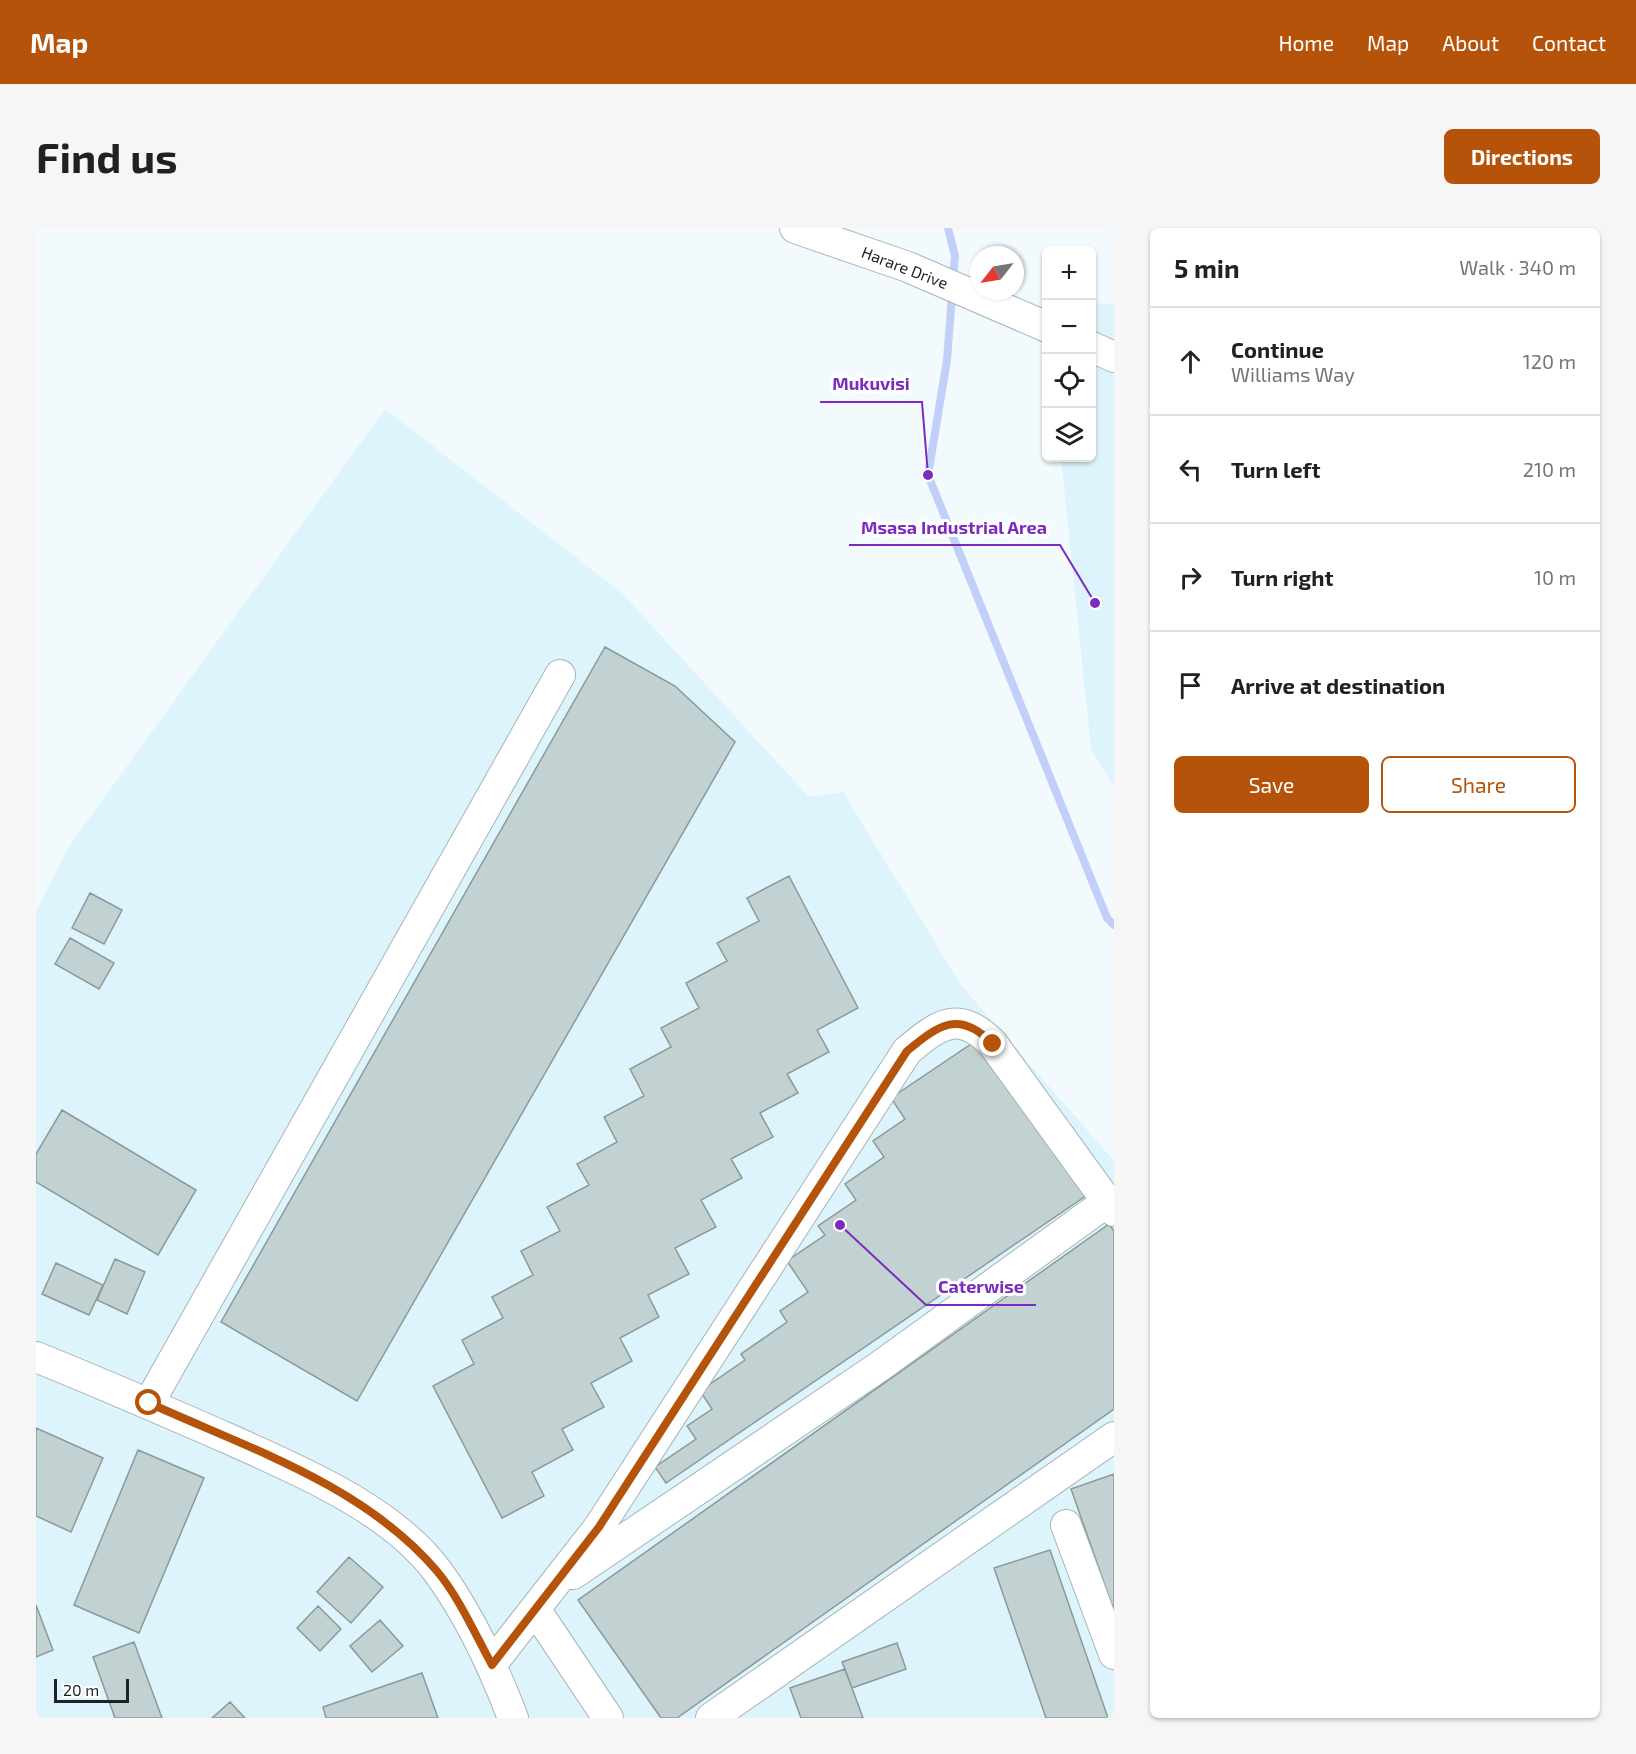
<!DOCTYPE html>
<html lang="en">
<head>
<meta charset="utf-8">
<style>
  :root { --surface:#fff; --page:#f6f6f6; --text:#202124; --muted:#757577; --line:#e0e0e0; --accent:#b45309 }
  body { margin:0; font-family:"Exo 2",sans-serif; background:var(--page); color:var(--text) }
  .controls { position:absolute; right:18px; top:18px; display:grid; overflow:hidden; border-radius:9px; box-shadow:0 2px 4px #0004 }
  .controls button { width:54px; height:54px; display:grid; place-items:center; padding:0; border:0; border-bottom:2px solid var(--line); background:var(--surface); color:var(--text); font:30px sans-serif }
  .compass { position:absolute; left:934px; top:18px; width:54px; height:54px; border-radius:50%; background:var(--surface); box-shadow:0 2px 4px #0004; rotate:239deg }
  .scale { position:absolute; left:18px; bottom:15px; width:75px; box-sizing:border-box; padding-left:6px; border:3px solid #1d2224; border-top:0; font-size:16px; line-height:21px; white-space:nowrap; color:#1d2224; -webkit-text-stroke:4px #fff; paint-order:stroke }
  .stop { position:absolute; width:18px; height:18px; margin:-14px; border:4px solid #b45309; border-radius:50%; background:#fff }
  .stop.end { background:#b45309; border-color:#fff; box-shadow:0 2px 6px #0008 }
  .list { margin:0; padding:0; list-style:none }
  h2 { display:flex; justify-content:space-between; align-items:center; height:78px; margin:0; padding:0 24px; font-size:26px }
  h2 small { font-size:20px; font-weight:400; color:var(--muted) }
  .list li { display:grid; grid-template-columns:39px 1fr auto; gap:18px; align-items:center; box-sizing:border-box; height:108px; padding:0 24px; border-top:2px solid var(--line) }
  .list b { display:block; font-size:22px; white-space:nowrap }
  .list p { margin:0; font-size:20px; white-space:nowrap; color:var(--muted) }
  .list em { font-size:20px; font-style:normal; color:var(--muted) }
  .actions { display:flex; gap:12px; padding:18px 24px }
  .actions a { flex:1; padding:14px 0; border:2px solid var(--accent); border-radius:9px; text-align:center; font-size:21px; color:var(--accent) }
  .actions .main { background:var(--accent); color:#fff }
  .icon { flex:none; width:33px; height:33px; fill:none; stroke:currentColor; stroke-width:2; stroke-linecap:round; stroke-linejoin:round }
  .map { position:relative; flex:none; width:1078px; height:1490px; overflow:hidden; border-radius:9px }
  header { display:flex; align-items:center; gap:36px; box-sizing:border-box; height:84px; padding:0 30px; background:var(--accent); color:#fff }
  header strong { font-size:28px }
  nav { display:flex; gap:33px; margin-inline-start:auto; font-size:21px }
  .intro { display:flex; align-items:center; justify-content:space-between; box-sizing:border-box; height:144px; padding:0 36px }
  h1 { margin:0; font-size:42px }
  .button { padding:15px 27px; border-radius:9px; background:var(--accent); color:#fff; font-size:21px; font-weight:700 }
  main { display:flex; gap:36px; padding:0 36px }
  aside { flex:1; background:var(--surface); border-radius:9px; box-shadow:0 2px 4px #0004 }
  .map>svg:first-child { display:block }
</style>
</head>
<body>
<header>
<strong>Map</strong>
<nav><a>Home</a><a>Map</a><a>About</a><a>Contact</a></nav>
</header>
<div class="intro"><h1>Find us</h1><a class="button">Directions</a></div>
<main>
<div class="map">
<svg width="1078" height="1490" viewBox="0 0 1078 1490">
  <rect width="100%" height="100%" fill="#f2fafe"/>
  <path fill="#ddf4fd" d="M1056,75L1078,76V559L1055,521L1025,230H1056Z
    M349,181L586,365L773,569L807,564L925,757L1078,933V1490H0V683L34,617Z"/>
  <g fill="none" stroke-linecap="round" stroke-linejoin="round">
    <path stroke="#c2d0f9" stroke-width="8" d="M912,0L919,28L917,52
      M916,67L911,132L892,247L1071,690L1078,697"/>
  </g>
  <path fill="#c2d1d2" stroke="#8b999a" stroke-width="1.5" d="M569,419L639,458L699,514L321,1173L185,1094Z
    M753,648L822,780L781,802L793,824L751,846L762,865L724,885L737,909L695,931L706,950L665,972L680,999L639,1020L653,1046L612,1067L623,1089L584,1110L596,1133L555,1155L568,1179L526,1201L537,1222L496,1244L508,1268L466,1290L397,1158L438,1136L426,1112L467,1090L456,1069L497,1047L485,1023L524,1003L511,979L553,957L541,936L581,914L568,889L608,868L594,841L635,819L625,800L663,780L650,755L691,733L681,715L723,693L711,670Z
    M54,665L86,682L68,716L36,700Z
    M34,710L78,735L63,761L19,736Z
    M944,810L1051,967L630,1255L619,1239L660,1211L651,1198L676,1181L664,1163L709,1132L705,1126L751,1094L744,1083L772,1064L751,1033L789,1007L782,998L820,972L809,956L848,929L837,913L869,891L855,870Z
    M26,882L160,962L122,1027L0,954V926Z
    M1073,996L1078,1003V1181L641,1490H625L542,1372Z
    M79,1031L109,1044L91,1086L61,1072Z
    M20,1035L67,1057L53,1087L6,1066Z
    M0,1200L67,1230L35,1304L0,1288Z
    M102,1222L168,1250L103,1405L38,1377Z
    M1078,1246V1383L1035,1261Z
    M1014,1322L1072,1490H1010L958,1340Z
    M313,1329L347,1359L315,1395L281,1364Z
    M0,1377L17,1422L0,1429Z
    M282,1378L305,1401L284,1423L261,1400Z
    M344,1392L367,1418L336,1444L314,1418Z
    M98,1414L126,1490H79L57,1429Z
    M861,1415L870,1441L816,1460L806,1434Z
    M809,1441L827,1490H765L754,1460Z
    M386,1445L402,1490H290L287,1479Z
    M194,1474L209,1490H176Z"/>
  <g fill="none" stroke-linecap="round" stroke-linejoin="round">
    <g stroke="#a6b4b9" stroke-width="32">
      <path id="minor" d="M759,0L872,39L1011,99
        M1056,119L1078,129
        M0,1129C65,1155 129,1183 193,1211C262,1242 356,1281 402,1344C434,1388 458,1440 477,1490
        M113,1175L524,447
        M1030,1297L1078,1426
        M537,1346L844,1138L1071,974
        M499,1381L572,1490
        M455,1437L563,1299L871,823C903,796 923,781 957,816L1078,983
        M675,1490L1078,1209"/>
    </g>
    <use href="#minor" stroke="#fff" stroke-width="30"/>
  </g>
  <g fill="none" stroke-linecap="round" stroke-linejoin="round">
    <path stroke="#b45309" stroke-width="8" d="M113,1175C212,1220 327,1257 400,1342C423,1369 439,1406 456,1437L563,1299L871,823C903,797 923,781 957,816"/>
  </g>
  <g text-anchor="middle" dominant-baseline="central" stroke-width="6" stroke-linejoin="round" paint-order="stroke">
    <g font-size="16" fill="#1d2224" stroke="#fff">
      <text transform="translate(869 39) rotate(21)">Harare Drive</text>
    </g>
  </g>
  <path fill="none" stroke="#7b2cbf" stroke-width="2" d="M892 247L886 174H784M1059 375L1024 317H813M804 997L890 1077H1000"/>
  <g fill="#7b2cbf" stroke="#fff" stroke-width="2">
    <circle cx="892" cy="247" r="6"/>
    <circle cx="1059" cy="375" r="6"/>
    <circle cx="804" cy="997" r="6"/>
  </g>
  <g font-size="18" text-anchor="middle" font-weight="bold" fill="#7b2cbf" stroke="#fff" stroke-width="6" stroke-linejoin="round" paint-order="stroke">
    <text x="835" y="162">Mukuvisi</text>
    <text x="918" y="306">Msasa Industrial Area</text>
    <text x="945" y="1065">Caterwise</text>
  </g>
</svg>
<div class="controls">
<button>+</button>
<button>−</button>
<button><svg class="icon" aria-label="locate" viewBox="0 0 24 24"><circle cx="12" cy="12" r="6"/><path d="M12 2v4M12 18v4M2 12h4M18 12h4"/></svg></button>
<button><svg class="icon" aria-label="layers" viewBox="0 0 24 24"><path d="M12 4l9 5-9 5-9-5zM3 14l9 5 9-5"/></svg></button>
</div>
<svg class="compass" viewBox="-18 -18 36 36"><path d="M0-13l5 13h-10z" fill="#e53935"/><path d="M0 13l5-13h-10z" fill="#757577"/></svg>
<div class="scale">20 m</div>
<div class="stop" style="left:113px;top:1175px"></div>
<div class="stop end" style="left:957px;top:816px"></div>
</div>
<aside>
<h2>5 min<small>Walk · 340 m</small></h2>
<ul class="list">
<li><svg class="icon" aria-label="ahead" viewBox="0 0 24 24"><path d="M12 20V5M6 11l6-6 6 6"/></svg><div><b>Continue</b><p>Williams Way</p></div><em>120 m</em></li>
<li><svg class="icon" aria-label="left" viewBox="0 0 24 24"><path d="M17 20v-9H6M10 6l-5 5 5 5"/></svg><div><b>Turn left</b></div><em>210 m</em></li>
<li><svg class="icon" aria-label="right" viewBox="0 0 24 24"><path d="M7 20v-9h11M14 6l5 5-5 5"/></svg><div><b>Turn right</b></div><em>10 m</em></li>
<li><svg class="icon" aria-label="arrive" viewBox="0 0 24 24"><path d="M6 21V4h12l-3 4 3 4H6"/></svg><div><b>Arrive at destination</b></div></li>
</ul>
<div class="actions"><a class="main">Save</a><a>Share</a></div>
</aside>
</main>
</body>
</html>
